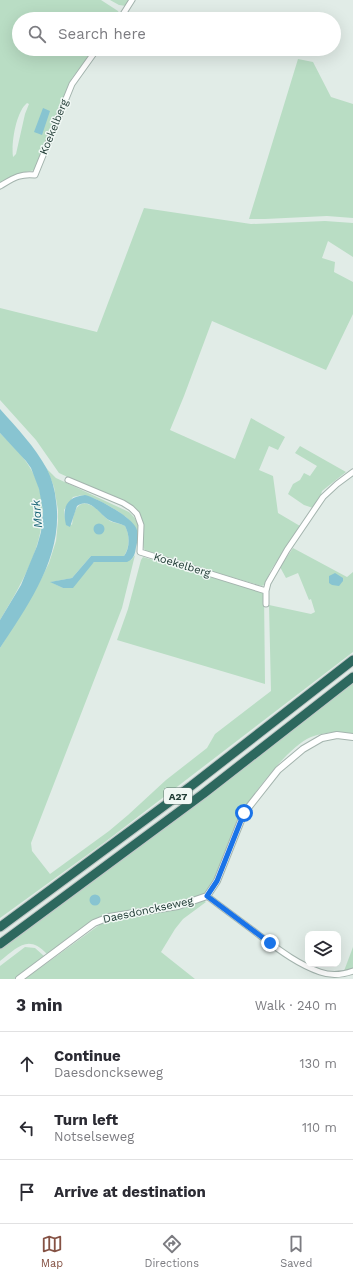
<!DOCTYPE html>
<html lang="en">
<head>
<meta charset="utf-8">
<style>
  :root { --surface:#fff; --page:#f2f2f3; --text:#2b2b33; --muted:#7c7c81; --line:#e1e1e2; --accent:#855244 }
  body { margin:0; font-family:"Work Sans",sans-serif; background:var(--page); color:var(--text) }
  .controls { position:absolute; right:12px; bottom:12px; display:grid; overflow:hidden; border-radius:8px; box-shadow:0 4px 16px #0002 }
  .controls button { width:36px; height:36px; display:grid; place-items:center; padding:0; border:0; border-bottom:1px solid var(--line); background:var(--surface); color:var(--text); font:20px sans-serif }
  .stop { position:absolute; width:12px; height:12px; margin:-9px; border:3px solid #1a73e8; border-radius:50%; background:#fff }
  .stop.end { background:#1a73e8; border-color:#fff; box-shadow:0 1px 4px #0008 }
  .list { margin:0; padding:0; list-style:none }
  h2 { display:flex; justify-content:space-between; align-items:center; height:52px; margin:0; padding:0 16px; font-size:17px }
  h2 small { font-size:13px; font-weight:400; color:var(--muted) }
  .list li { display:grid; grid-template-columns:26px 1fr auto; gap:12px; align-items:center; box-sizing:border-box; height:64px; padding:0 16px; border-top:1px solid var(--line) }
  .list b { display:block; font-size:15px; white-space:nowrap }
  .list p { margin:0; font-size:13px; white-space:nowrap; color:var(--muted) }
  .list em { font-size:13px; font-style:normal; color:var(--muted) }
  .icon { flex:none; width:22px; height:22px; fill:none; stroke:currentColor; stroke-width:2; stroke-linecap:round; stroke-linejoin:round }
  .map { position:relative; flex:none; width:353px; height:979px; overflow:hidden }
  .search { position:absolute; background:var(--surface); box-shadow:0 4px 16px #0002; left:12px; right:12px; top:12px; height:44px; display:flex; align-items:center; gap:10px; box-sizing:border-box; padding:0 14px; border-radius:22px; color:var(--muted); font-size:15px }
  .sheet { height:244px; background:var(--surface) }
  nav { display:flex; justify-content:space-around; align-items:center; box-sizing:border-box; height:56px; border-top:1px solid var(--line); background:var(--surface); font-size:11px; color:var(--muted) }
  nav a { display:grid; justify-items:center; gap:2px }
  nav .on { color:var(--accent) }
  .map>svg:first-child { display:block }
</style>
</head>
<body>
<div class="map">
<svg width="353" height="979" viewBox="0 0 353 979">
  <rect width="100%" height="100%" fill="#e1ece7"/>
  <path fill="#b9ddc4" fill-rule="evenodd" d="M0,0H101L118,11L120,16L117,19H19V49H94L72,78L35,170L21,173L0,185ZM27,103L29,104L25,114L16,154L13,157C11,143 16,112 27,103Z
    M110,0H129L126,6L119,5Z
    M298,59L313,62L331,97L353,104V218L327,216L265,219H249Z
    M144,208L251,224L325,221L353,223V257L328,241L322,258L335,262L334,272L353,282V314L326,370L212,321L184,396L170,430L235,459L251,418L285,437L278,450L269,446L259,470L273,476L278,513L300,526L271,570L265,584L262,586L146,552C137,541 154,524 132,507L59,473L36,440L0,400V308L97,332Z
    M0,433C9,443 20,452 27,463C63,515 28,573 0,620Z
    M300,446L346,472L322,491L320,498L313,508L304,505L288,494L293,484L300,480L304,473L310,476L317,466L295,453Z
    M47,469L56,478L129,512C139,521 140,528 138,542C138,535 135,526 130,521C125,514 95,497 86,496C82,495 77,496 73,497L64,510L65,519L72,525C74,506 81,496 98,510C102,514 105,518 110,521C114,523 120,523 125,526C130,535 130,547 124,556H91L72,578L51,582L63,588L94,562L131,560L135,555L122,608L31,843L32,851L50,874L109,831L128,815L166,780L207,748L215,734L271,691L269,605L311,614L315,612L311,599L309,600L298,573L286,578L280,567L293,548L347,577L353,572V652L105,842L0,918V648L41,579L49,563L56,541L58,521V510L54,487Z
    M143,557L264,593L265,684L117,640L128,609L141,560Z
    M353,682V734C340,731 324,732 311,737C289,746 254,792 242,813C236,824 231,837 226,849C218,866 217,890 198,897L118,913L89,924L47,954C28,934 18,947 0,961V947Z
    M203,900L206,902L183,919L175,929L161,952L195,979H25L102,923L110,920L161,912Z
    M25,947L35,948L44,956L14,979H0V966Z
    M353,947V968L344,971Z"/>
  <path fill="#88c4d1" d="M43,108L50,111L42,135L34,132Z
    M0,409C17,428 35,447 47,469C52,479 55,490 56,501C64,556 28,605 0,648V620L21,585L37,546L41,532L43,511L39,489L31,468L26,461L0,433Z
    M85,495C97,498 128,515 135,526C139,532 138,540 136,547C135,554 134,559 127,562H94L73,588H63L50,582L72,578L91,556H124C130,548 130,535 125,526C120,523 114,523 109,520C100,515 90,496 77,506L70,527L66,525C62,508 66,497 85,495Z
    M93.5 529a5.5 5.5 0 1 1 11 0a5.5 5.5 0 1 1-11 0Z
    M335,573L343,578V581L339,586L332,585L329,583V576Z
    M89.5 900a5.5 5.5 0 1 1 11 0a5.5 5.5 0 1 1-11 0Z"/>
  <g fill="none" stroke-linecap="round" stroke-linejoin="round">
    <g stroke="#a4b4ae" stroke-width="7">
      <path id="minor" d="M120,19L132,0
        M0,186C12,179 20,173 35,175L72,84L97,49
        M68,480L123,503L131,508L137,514L141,525L140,552L266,591
        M266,604V591L268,583L287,550L323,497L337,484L353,472
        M207,896C224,909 242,922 259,935C278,949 297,964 320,972C331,976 342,975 353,971"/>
    </g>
    <g stroke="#a4b4ae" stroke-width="8">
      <path id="tertiary" d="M19,979L94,923L109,917L178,906L207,896L217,881L244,813L278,770L303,749L322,738L337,735L353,737"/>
    </g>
    <g stroke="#c1c8c7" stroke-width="11">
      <path id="motorway" d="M0,927L191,786L353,660
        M0,944L203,794L353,677"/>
    </g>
    <use href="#minor" stroke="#fff" stroke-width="5"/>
    <use href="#tertiary" stroke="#fff" stroke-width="6"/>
    <use href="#motorway" stroke="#2d685e" stroke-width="9"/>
  </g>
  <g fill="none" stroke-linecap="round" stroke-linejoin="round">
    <path stroke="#1a73e8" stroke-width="5" d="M244,813L217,881L207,896L270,943"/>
  </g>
  <g text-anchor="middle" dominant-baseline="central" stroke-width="3" stroke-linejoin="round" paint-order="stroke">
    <rect fill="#f1f8f5" stroke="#5f746f" stroke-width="1" x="164" y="788" width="28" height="16" rx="3"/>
    <g font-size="10" font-weight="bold" fill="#213c36">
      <text x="178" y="796">A27</text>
    </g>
    <g font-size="11" fill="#213c36" stroke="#f1f8f5">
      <text transform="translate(54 127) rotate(-68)">Koekelberg</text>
      <text transform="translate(182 565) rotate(17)">Koekelberg</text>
      <text transform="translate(148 910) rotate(-12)">Daesdonckseweg</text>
    </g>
    <g font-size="12" font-style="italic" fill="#1b6678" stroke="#f1f8f5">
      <text transform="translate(37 514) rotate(-95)">Mark</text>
    </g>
  </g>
</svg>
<div class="controls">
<button><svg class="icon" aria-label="layers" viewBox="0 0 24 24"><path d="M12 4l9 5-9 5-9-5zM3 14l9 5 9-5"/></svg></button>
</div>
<div class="stop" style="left:244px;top:813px"></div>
<div class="stop end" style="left:270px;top:943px"></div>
<div class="search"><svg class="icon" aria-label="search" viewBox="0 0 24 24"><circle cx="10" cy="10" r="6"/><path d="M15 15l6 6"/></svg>Search here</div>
</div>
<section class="sheet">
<h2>3 min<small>Walk · 240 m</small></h2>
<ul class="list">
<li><svg class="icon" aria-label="ahead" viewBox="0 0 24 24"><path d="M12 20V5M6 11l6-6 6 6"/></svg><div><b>Continue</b><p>Daesdonckseweg</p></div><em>130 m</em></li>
<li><svg class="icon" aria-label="left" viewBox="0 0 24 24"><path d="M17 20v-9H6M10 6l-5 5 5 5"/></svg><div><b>Turn left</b><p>Notselseweg</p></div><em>110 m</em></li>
<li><svg class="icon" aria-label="arrive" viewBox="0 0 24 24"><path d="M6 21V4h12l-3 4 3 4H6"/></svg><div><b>Arrive at destination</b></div></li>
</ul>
</section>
<nav>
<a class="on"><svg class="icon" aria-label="map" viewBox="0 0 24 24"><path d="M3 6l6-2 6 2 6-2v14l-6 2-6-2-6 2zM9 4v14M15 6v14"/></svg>Map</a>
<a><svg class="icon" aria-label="directions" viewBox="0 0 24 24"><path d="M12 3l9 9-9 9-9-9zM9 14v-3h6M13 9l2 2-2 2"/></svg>Directions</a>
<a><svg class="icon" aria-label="saved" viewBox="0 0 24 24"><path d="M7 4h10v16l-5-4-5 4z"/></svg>Saved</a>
</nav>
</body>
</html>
